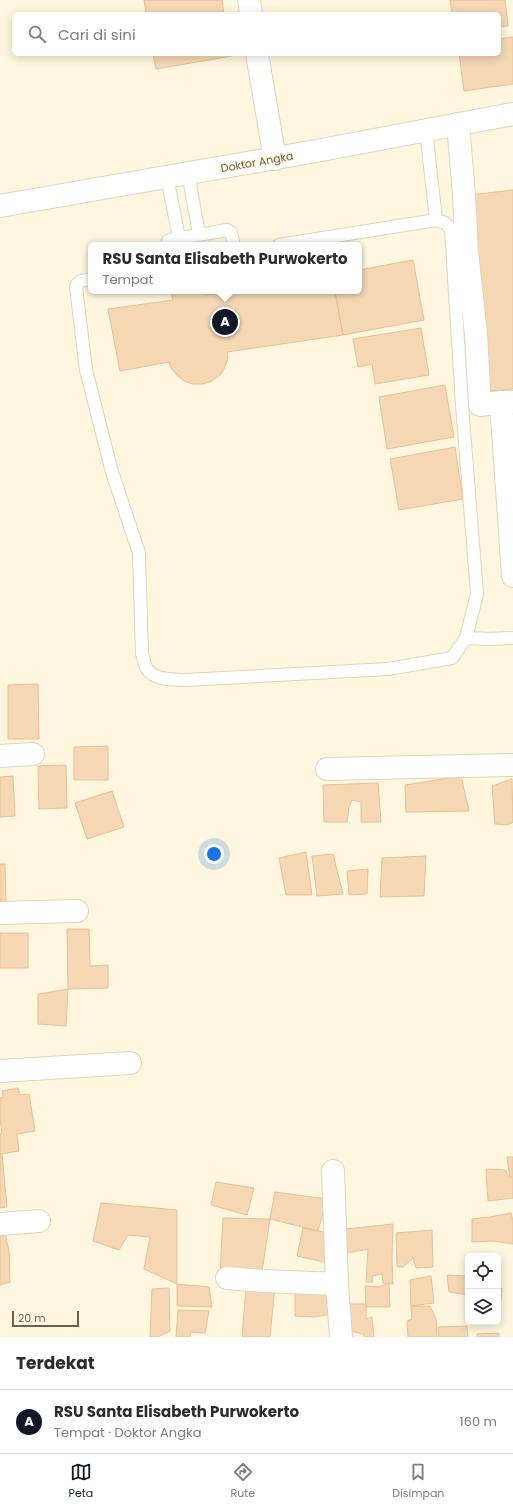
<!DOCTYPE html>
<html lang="id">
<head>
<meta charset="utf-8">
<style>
  :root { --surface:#fff; --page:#f2f2f3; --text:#2b2b33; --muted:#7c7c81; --line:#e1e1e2; --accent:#111827 }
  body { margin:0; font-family:Poppins,sans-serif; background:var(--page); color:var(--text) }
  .controls { position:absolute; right:12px; bottom:12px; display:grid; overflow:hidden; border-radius:6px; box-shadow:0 2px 10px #0003 }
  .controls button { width:36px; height:36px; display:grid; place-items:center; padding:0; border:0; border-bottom:1px solid var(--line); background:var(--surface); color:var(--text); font:20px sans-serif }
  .scale { position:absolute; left:12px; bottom:10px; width:67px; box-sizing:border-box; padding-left:4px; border:2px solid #755d45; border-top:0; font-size:11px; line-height:14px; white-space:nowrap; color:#755d45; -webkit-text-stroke:3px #fff9e6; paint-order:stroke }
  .you { position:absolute; left:214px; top:854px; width:14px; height:14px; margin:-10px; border:3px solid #fff; border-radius:50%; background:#1a73e8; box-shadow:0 0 0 6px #1a73e833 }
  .badge { display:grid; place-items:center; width:26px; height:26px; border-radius:50%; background:var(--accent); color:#fff; font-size:13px; font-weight:700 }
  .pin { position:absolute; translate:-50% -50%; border:2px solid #fff; box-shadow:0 1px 4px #0006 }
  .popup { position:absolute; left:88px; top:242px; width:274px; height:52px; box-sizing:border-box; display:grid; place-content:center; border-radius:6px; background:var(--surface); filter:drop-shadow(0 1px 3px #0005); font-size:13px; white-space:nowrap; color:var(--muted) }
  .popup b { font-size:15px; color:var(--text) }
  .popup::after { content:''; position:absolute; left:50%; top:100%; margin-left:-8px; border:8px solid transparent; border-top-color:var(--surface) }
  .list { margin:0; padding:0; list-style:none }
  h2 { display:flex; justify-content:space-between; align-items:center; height:52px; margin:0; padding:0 16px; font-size:17px }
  h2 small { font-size:13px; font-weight:400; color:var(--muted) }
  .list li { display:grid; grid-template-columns:26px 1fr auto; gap:12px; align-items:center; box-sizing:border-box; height:64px; padding:0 16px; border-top:1px solid var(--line) }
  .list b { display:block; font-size:15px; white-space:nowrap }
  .list p { margin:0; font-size:13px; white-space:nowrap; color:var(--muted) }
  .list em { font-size:13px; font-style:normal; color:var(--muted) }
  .icon { flex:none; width:22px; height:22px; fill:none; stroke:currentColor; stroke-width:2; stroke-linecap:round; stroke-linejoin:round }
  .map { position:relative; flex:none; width:513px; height:1337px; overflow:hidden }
  .search { position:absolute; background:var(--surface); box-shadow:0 2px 10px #0003; left:12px; right:12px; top:12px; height:44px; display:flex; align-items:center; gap:10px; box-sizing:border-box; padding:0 14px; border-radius:6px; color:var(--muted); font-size:15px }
  .sheet { height:116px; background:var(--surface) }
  nav { display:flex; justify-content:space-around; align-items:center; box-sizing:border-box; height:56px; border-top:1px solid var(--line); background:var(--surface); font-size:11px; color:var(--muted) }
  nav a { display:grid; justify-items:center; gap:2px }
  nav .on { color:var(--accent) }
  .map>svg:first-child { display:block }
</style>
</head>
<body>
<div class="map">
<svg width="513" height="1337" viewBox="0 0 513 1337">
  <rect width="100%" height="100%" fill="#fef6de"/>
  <path fill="#f5d7b4" stroke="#e9c093" d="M144,0H222L224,14H146Z
    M450,0H505L508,26L499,27V14H452Z
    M513,37V84L464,91L459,54H499V39Z
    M153,54H231L232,56L156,69Z
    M513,190V389L489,391L470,195Z
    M413,260L424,320L343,335L335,291H359V270Z
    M171,291H206V295L230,291H335L343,335L227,352L228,358L225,367L220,375L212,381L203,384H193L184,381L177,375L171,368L169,362L120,371L108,309L173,300Z
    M421,328L429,375L375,384L372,364L358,367L353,339Z
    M445,385L454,437L387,449L379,397Z
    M455,447L463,499L399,510L390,459Z
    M38,684L39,739H8V685Z
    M108,746V780H74V747Z
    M66,765L67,808L39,809L38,766Z
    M13,776L15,816L0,817V777Z
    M461,776L469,811L406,812L405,785Z
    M512,779L513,822L508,825L495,824L492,786Z
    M378,783L381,822H361V802L352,800L349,807L347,822H324L323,785Z
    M112,791L124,827L87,839L75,803Z
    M306,852L312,895H286L279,858Z
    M333,854L343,894L317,896L312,856Z
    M426,856L424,896L380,897L382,858Z
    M0,864H5L6,902H0Z
    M368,869L367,894L349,895L347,871Z
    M67,929H89L90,966L108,965V988L68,989Z
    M0,933H28V968H0Z
    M68,989L66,1026L38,1024V994Z
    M18,1088L20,1095L29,1094L35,1131L17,1134L19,1151L0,1154V1134H2L0,1119V1098L3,1097L2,1091Z
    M0,1154H2L7,1207L0,1208Z
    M507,1157H513V1198L488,1201L486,1169L505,1170L510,1177Z
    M216,1182L254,1188L247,1215L211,1205Z
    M275,1192L327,1199L318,1231L270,1219Z
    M101,1203L177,1210V1284L144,1269L150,1237L128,1235L119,1250L93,1241Z
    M511,1213L513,1221V1244L492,1241L472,1242V1219L490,1217Z
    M223,1218L270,1219L261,1278L220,1275Z
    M393,1224L392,1260L393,1284L383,1283L382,1274L372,1276L373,1282H366L368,1249L347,1253L346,1229Z
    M303,1228L333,1234L328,1263L297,1256Z
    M432,1230L433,1267L416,1268L413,1258L403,1267H397L396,1233Z
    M5,1233L9,1251L10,1282L0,1285V1235Z
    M447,1275L468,1276V1295L449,1292Z
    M431,1276L434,1303L411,1306L410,1280Z
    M389,1283L390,1307H366L365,1286L379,1287Z
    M177,1284L209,1287L212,1307L177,1306Z
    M246,1287H275L270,1337H242Z
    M169,1288L170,1331L158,1337H150L152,1289Z
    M332,1288L336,1313L315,1317L295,1316V1289Z
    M502,1288L499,1323L493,1322H498V1289Z
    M342,1304H366V1319L372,1317L374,1337H364V1334L355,1332L341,1333Z
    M411,1306H430L436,1319L437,1337H408L407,1321L412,1319Z
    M178,1310L209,1311L205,1333L191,1332L190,1337H176Z
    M467,1326L468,1337H439L438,1327Z
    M499,1333V1337H477V1334Z"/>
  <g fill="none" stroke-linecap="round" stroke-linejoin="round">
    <g stroke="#e2d3ba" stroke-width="14">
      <path id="service" d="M426,130L436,220
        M188,173L199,234
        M167,177L179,238
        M169,245L168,241L170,240L227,230L231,232L234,245
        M91,279C85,280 78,280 76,287L86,370L112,472L139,553L142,654C144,659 144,665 147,669C155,681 174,679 186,680L388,669L452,658L466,638L477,594L462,405L451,229L445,223L436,220L279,245
        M466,638L490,639L513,638"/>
    </g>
    <g stroke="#e2d3ba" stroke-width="24">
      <path id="minor" d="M249,0L251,14
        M257,54L275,159
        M458,124L464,195L467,251L476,334L480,405L501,402
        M513,402H501L513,576
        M0,756L33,754
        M327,769L513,765
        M0,913L77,911
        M0,1071L130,1063
        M333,1171L337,1284
        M0,1224L39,1221
        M227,1278L263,1281L337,1284L341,1337"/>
    </g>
    <g stroke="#e2d3ba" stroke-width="24">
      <path id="tertiary" d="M0,206L316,151L513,114"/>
    </g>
    <use href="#service" stroke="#fff" stroke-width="12"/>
    <use href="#minor" stroke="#fff" stroke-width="22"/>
    <use href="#tertiary" stroke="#fff" stroke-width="22"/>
  </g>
  <g text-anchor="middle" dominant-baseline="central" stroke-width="3" stroke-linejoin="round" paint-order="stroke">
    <g font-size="11" fill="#755d45" stroke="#fff9e6">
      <text transform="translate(257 162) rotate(-10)">Doktor Angka</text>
    </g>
  </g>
</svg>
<div class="controls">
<button><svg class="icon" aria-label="locate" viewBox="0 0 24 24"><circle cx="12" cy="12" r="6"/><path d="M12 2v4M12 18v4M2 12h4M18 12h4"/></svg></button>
<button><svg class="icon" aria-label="layers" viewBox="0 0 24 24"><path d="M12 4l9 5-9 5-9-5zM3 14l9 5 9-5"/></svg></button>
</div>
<div class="scale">20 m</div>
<div class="you"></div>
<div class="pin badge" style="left:225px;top:322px">A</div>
<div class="popup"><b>RSU Santa Elisabeth Purwokerto</b>Tempat</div>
<div class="search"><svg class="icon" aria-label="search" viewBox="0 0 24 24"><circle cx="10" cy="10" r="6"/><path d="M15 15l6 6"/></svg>Cari di sini</div>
</div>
<section class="sheet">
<h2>Terdekat<small></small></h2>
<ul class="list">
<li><span class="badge">A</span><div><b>RSU Santa Elisabeth Purwokerto</b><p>Tempat · Doktor Angka</p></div><em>160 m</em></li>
</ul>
</section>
<nav>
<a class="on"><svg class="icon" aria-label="map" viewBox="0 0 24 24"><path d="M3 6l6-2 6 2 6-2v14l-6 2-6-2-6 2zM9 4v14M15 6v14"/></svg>Peta</a>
<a><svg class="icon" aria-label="directions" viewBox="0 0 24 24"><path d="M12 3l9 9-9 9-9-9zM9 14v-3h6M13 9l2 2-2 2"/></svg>Rute</a>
<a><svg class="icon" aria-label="saved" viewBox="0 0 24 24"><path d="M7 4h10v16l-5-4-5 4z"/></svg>Disimpan</a>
</nav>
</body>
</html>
